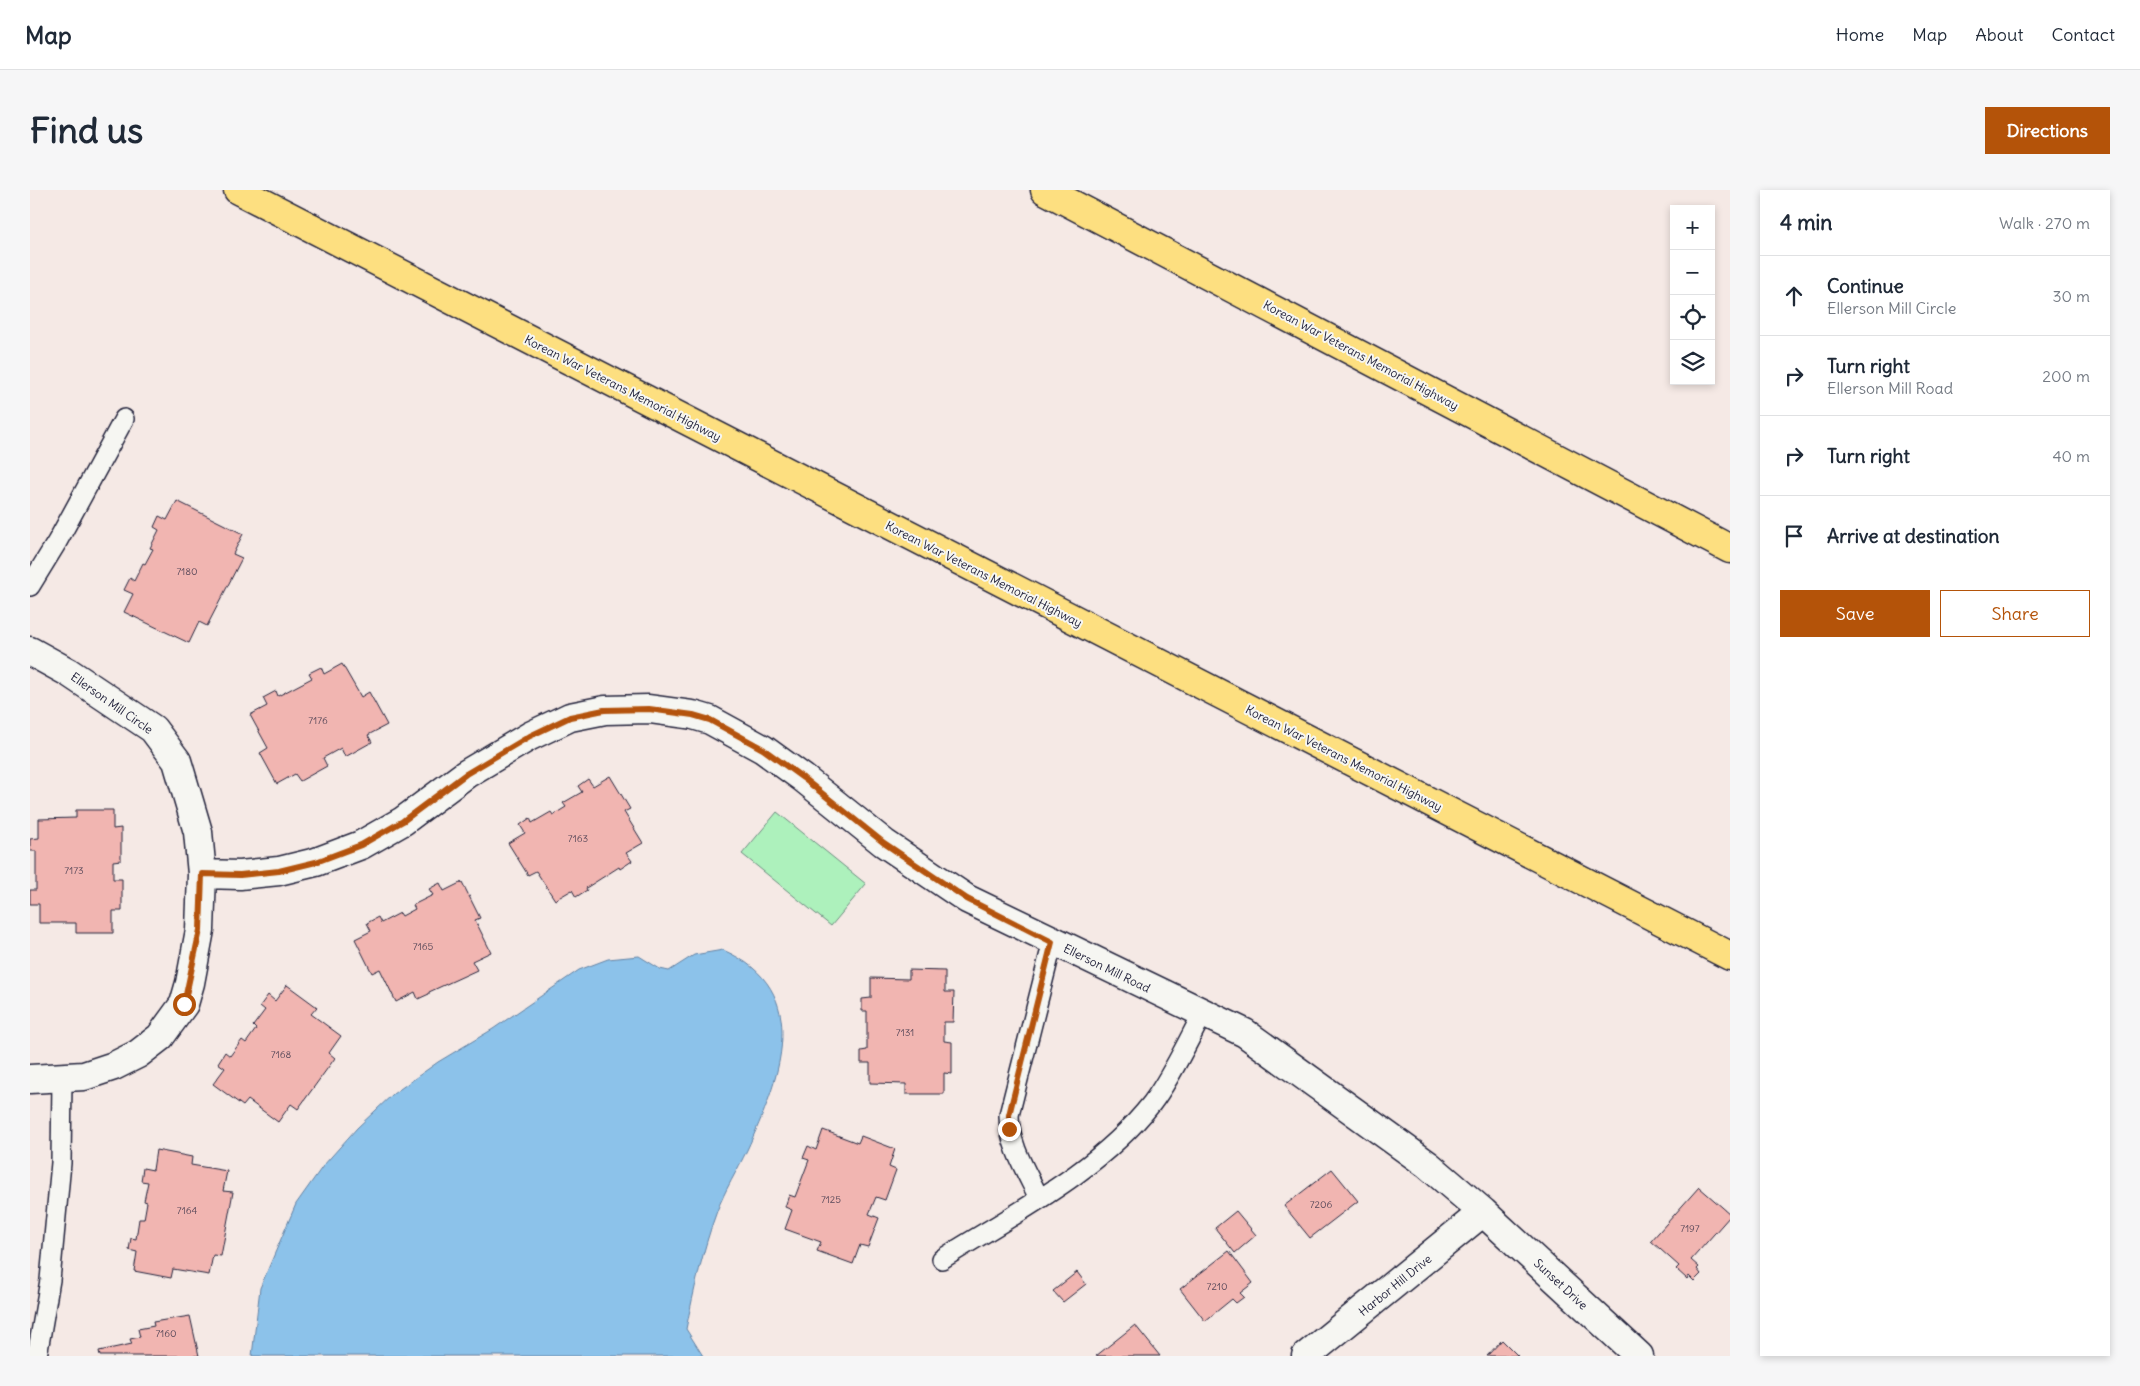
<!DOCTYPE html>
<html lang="en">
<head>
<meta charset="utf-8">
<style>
  :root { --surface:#fff; --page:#f6f6f7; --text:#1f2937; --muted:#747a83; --line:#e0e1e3; --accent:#b45309 }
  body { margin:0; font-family:Delius,sans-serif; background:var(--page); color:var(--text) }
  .controls { position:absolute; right:15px; top:15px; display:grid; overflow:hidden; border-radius:0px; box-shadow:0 2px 8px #0003 }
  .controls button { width:45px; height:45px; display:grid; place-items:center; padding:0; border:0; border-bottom:1px solid var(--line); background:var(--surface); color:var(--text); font:25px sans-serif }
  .stop { position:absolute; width:15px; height:15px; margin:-11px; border:4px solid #b45309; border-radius:50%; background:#fff }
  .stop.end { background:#b45309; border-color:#fff; box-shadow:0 1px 5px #0008 }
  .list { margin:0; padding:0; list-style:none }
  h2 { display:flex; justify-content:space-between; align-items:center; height:65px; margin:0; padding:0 20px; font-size:21px }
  h2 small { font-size:16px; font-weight:400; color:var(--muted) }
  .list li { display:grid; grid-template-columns:32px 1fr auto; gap:15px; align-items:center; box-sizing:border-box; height:80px; padding:0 20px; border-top:1px solid var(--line) }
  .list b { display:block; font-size:19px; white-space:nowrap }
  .list p { margin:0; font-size:16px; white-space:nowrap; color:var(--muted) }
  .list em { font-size:16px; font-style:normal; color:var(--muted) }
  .actions { display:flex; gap:10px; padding:15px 20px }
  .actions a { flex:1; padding:11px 0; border:1px solid var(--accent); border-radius:0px; text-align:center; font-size:18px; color:var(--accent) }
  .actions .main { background:var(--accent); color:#fff }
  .icon { flex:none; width:28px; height:28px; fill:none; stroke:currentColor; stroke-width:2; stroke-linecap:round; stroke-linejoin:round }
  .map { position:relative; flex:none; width:1700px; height:1166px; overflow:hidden; border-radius:0px }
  header { display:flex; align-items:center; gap:30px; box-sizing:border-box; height:70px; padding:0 25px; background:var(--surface); border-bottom:1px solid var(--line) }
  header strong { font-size:24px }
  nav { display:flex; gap:28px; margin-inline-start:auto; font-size:18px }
  .intro { display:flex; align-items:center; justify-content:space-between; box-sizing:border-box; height:120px; padding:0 30px }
  h1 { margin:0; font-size:35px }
  .button { padding:12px 22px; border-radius:0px; background:var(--accent); color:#fff; font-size:18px; font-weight:700 }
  main { display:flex; gap:30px; padding:0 30px }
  aside { flex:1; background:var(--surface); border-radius:0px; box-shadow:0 2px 8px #0003 }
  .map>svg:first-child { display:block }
</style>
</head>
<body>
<header>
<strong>Map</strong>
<nav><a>Home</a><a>Map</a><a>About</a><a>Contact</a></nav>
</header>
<div class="intro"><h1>Find us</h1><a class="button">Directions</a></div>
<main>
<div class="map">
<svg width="1700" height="1166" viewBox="0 0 1700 1166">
  <rect width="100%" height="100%" fill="#f5e9e5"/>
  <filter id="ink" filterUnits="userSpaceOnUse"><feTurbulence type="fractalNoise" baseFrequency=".02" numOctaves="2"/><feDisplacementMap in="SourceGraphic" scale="10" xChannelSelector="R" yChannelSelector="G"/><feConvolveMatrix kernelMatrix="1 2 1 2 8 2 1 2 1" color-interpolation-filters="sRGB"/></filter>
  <g filter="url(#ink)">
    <path fill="#adf1bc" stroke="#688a7c" d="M747,622L836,694L801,736L712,664Z"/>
    <path fill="#8cc2ea" stroke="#6282a4" d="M693,760C786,800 749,891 717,960C707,981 695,1000 687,1021C673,1059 664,1100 656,1139L673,1166H222L230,1098L266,1014L293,976L327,938L363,904L408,872L463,839L549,780L578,769L609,766L630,779L639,781L664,765Z"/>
    <path fill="#f1b5b1" stroke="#22223b" d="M147,311L213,344L203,364L212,368L177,436L169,432L159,453L94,422L103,404L94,400L100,388L104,391L113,373L115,374L123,359L120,358L129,340L124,337L129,326L137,330Z
      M312,474L331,507L339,502L357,535L338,545L342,552L315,567L311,558L293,568L297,576L270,591L265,584L247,594L230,563L238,558L220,525L237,516L233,508L246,501L248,506L282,488L279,483L291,477L294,484Z
      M580,586L600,619L594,622L613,653L596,663L602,671L590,679L589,677L556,698L557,700L546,707L542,700L525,710L506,681L498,685L478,653L495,643L490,635L500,628L502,633L521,622L523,625L536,617L533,613L552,602L548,596L558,589L563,596Z
      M46,620H83V639L91,638V670L83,671V689H92V721H83V743H46V733H9V714H0V700H6V661H0V649L9,648V629L46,628Z
      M432,692L450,728L445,730L461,762L442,771L447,780L399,802V804L388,809L385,802L366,812L350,779L342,783L325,749L341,741L337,733L348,727L351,733L370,723L372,726L385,719L383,715L403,705L399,699L410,693L414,701Z
      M879,780L915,781V802H924L923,832H914V851L922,852V884L914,883V904H876V894L840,893V873H831V861L837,860V821H832V809L841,808V788L879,789Z
      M257,795L287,817L281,824L311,846L299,863L305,868L268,919L261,914L248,932L218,910L213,916L183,894L195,878L188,873L195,862L200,866L212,850L216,853L226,839L223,836L235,820L230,816L238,805L245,811Z
      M793,940L828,953L831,946L865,959L859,977L866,980L855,1010L846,1007L839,1024L849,1028L838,1057L830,1055L823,1074L787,1061L791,1052L755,1039L762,1020L755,1017L759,1005L765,1007L779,970L773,968L778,956L786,960Z
      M126,960L162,967L161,975L197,981L193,1001L203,1002L191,1066L183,1065L179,1085L143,1079L141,1088L104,1081L107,1062L99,1060L101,1048L106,1049L109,1029H114L117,1012L114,1011L118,992L111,991L113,978L123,980Z
      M1302,979L1328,1011L1280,1048L1254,1016Z
      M1669,997L1700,1024V1026L1661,1070L1669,1077L1667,1079L1671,1084L1664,1091L1659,1086L1657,1089L1646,1079L1649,1076L1621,1051Z
      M1206,1021L1226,1045L1205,1063L1185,1038Z
      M1199,1061L1223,1093L1210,1103L1214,1107L1206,1113L1202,1109L1175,1131L1150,1099Z
      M1047,1082L1056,1094L1033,1112L1023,1101Z
      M160,1126L169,1166H70L69,1161L102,1154L100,1149L110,1147L108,1139L124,1136L123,1132Z
      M1105,1135L1130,1166H1066Z
      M1472,1150L1488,1166H1457Z"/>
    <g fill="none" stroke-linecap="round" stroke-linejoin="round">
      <g stroke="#22223b" stroke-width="22">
        <path id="service" d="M0,396L27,352L94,229
          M1009,1008C996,981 979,955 979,925L1023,751
          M912,1069C985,1023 1068,982 1122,913C1141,888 1158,851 1173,823
          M7,1166L20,1090L31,973L32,889"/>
      </g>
      <g stroke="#22223b" stroke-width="31">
        <path id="minor" d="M0,461L38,482L123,539L147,571L168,642L172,684L170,740L160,793L154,814L130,847L108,864L84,876L54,886L0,889
          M172,684L210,685L249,681L286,672L331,655L373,631L436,584L500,546L540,527L575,520L619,519L663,525L680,530L733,559L773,588L854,653L937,709L1215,843L1398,975L1453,1022L1609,1166
          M1276,1166L1453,1022"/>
      </g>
      <g stroke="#22223b" stroke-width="31">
        <path id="motorway" d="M208,0L1700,766
          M1015,0L1700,359"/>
      </g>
      <use href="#service" stroke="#f6f6f2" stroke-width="19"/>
      <use href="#minor" stroke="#f6f6f2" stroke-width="28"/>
      <use href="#motorway" stroke="#fddf80" stroke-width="28"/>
    </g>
  </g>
  <g fill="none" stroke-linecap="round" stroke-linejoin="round" filter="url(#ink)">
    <path stroke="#b45309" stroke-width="6" d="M154,814L170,740L172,684L210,685L249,681L286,672L331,655L373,631L436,584L500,546L540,527L574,520L619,519L663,525L680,530L733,559L773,588L854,653L937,709L1022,752L979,925V939"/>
  </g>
  <g text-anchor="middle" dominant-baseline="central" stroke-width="4" stroke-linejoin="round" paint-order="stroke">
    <g font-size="10" fill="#564758">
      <text x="157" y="381">7180</text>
      <text x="288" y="530">7176</text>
      <text x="548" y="648">7163</text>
      <text x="44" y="680">7173</text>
      <text x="393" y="756">7165</text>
      <text x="875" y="842">7131</text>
      <text x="251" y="864">7168</text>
      <text x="801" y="1009">7125</text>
      <text x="1291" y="1014">7206</text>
      <text x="157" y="1020">7164</text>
      <text x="1660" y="1038">7197</text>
      <text x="1187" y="1096">7210</text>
      <text x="136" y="1143">7160</text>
    </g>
    <g font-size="12" fill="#22223b" stroke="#f6f6f2">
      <text transform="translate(1331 165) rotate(28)">Korean War Veterans Memorial Highway</text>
      <text transform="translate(593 198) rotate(27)">Korean War Veterans Memorial Highway</text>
      <text transform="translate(954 384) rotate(27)">Korean War Veterans Memorial Highway</text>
      <text transform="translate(82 513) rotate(35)">Ellerson Mill Circle</text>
      <text transform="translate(1314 568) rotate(27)">Korean War Veterans Memorial Highway</text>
      <text transform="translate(1077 778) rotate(26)">Ellerson Mill Road</text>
      <text transform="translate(1531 1094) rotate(43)">Sunset Drive</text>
      <text transform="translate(1365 1095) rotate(-39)">Harbor Hill Drive</text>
    </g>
  </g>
</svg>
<div class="controls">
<button>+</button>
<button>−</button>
<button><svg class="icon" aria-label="locate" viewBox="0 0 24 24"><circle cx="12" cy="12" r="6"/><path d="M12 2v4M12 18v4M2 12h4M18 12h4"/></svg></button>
<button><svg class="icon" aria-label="layers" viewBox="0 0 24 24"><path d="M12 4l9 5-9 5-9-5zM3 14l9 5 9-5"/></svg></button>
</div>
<div class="stop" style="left:154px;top:814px"></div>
<div class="stop end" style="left:979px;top:939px"></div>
</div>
<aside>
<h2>4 min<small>Walk · 270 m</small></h2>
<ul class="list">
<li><svg class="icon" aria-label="ahead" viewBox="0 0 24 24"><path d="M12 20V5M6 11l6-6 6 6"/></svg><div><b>Continue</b><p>Ellerson Mill Circle</p></div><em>30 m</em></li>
<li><svg class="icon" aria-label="right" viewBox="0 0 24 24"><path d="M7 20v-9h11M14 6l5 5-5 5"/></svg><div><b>Turn right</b><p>Ellerson Mill Road</p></div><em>200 m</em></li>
<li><svg class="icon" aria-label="right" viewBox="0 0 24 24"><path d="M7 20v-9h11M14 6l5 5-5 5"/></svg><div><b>Turn right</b></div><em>40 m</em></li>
<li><svg class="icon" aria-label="arrive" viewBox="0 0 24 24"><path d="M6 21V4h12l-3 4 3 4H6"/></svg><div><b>Arrive at destination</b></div></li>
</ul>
<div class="actions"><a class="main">Save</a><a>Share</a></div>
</aside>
</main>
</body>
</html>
